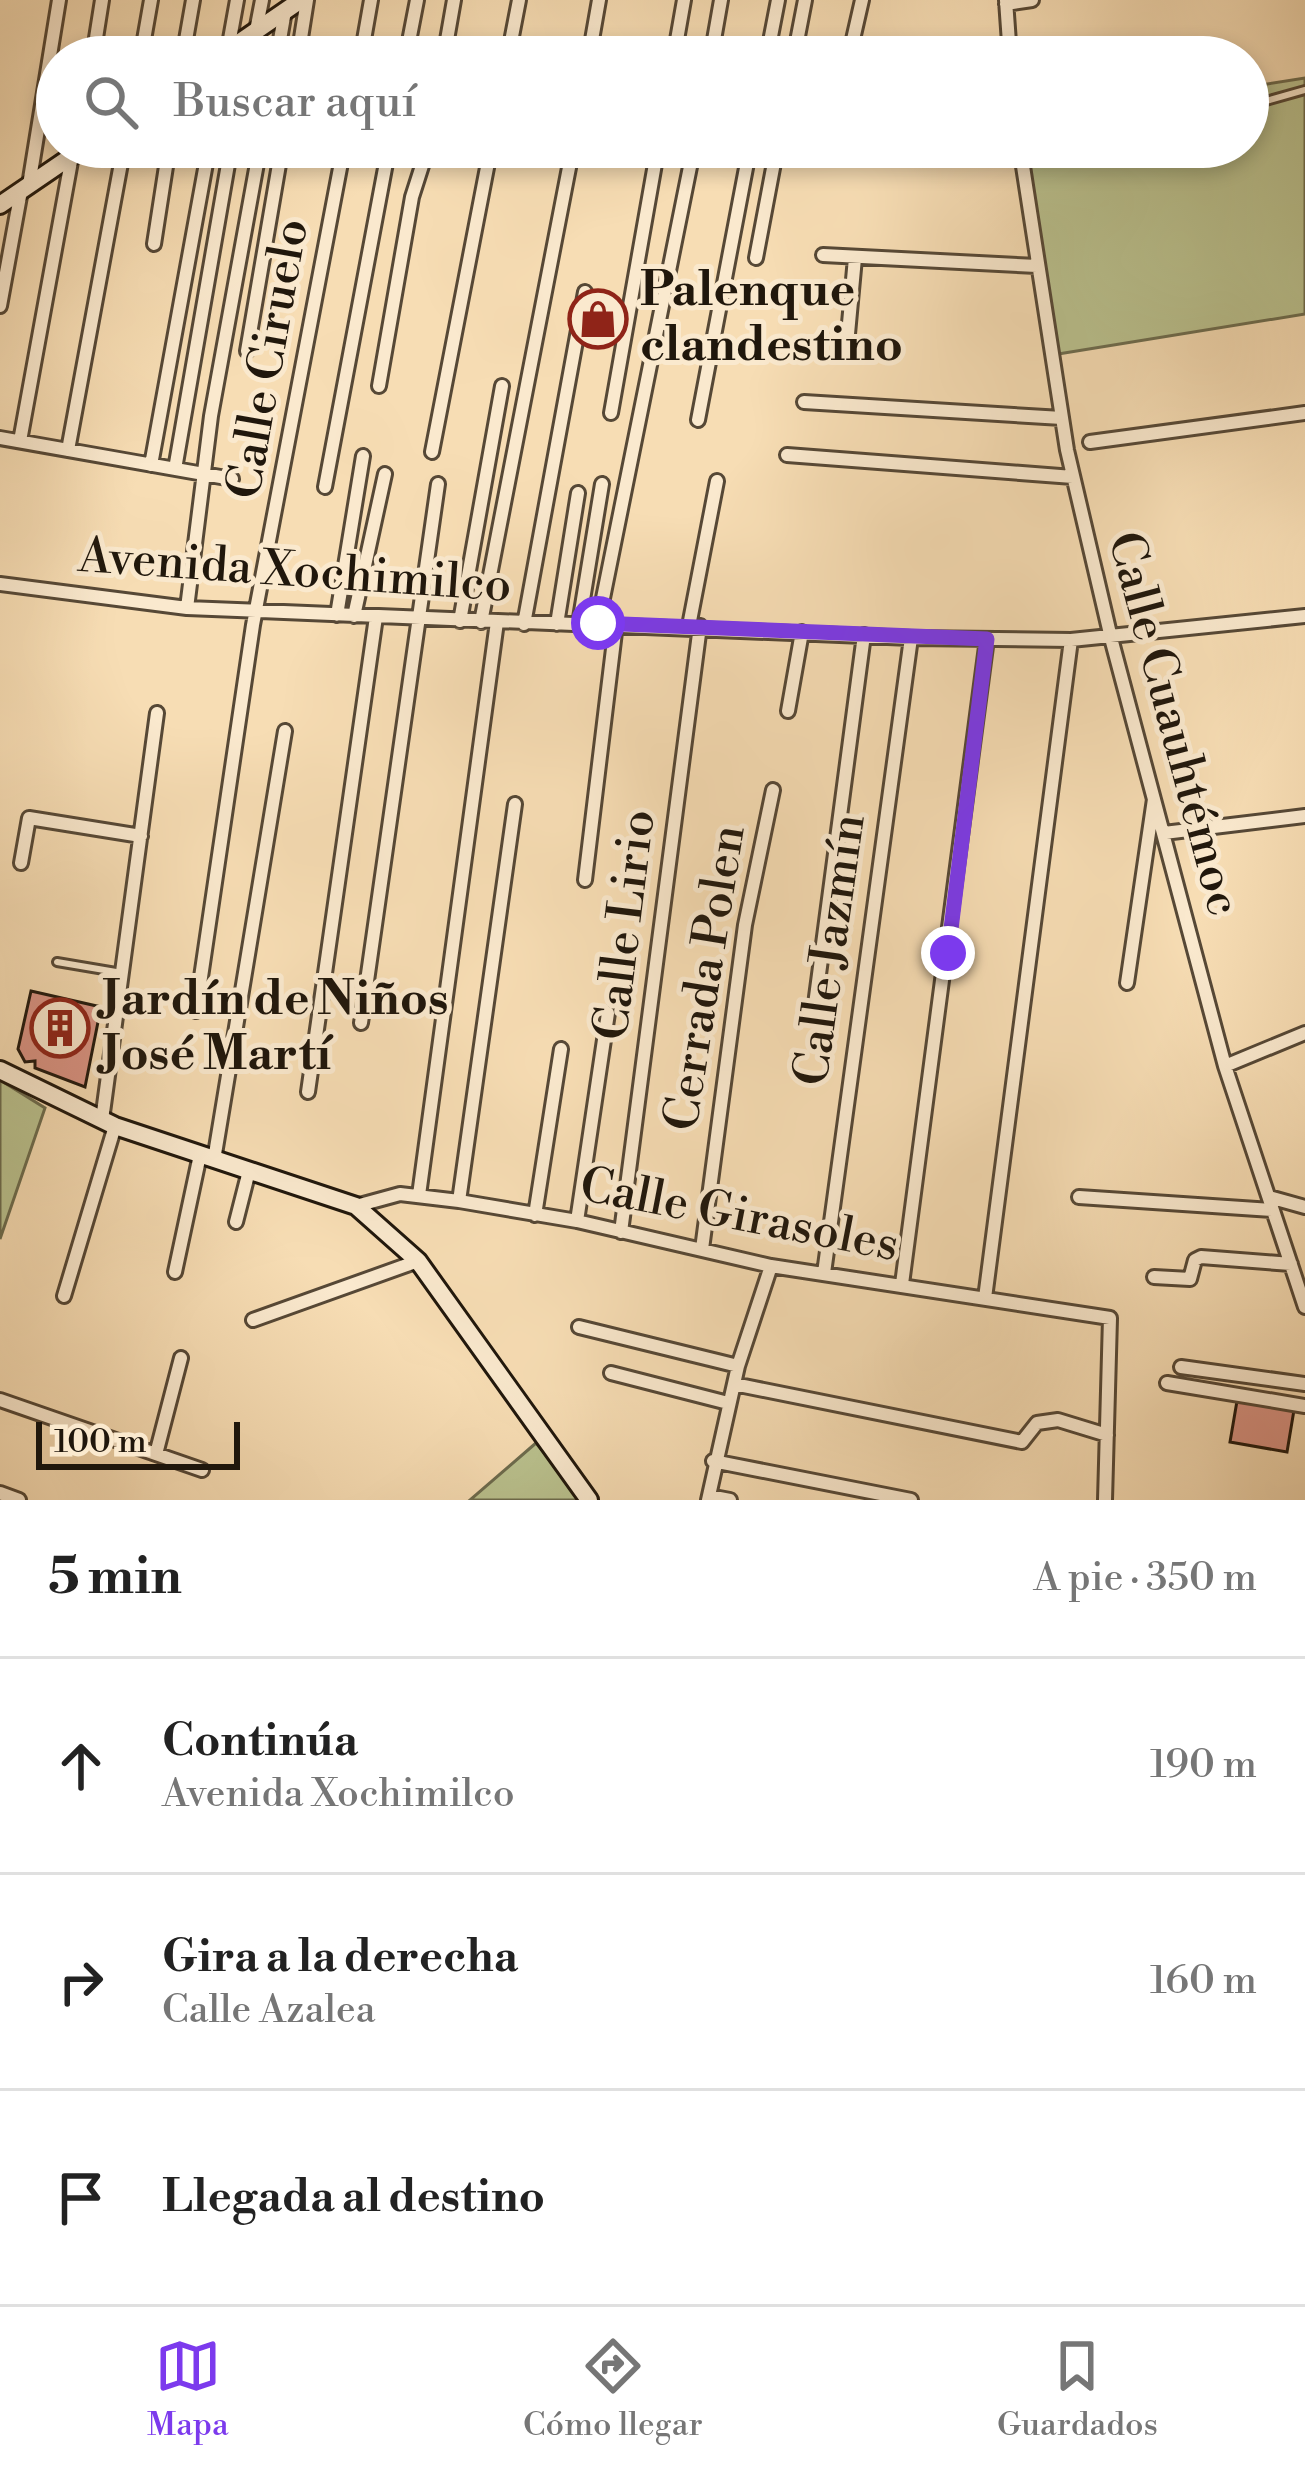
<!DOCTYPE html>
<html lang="es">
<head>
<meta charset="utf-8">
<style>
  :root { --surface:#fff; --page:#f6f6f6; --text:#222; --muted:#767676; --line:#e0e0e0; --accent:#7c3aed }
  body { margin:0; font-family:"Libre Bodoni",serif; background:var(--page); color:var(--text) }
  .scale { position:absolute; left:36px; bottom:30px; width:204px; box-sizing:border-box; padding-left:12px; border:6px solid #20170c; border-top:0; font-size:33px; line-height:42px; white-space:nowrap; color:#20170c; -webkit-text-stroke:9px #fae9ce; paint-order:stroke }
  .stop { position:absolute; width:36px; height:36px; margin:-27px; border:9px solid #7c3aed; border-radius:50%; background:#fff }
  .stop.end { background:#7c3aed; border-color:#fff; box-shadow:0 3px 12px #0008 }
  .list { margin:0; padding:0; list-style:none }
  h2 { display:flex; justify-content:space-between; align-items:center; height:156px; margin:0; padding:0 48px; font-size:51px }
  h2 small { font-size:39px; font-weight:400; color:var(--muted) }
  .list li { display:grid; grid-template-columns:78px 1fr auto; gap:36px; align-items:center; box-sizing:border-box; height:216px; padding:0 48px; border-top:3px solid var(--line) }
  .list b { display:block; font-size:45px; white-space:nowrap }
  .list p { margin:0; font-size:39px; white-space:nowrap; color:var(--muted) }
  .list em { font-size:39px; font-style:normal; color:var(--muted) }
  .icon { flex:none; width:66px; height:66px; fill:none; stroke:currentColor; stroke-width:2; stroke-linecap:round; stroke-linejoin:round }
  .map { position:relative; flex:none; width:1305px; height:1500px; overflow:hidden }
  .search { position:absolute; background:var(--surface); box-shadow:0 6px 18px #0003; left:36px; right:36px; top:36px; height:132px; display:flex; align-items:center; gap:30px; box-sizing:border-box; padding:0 42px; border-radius:66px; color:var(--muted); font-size:45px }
  .sheet { height:804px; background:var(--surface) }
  nav { display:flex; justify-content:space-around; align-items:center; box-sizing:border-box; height:168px; border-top:3px solid var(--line); background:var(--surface); font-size:33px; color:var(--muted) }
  nav a { display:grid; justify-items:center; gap:6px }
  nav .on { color:var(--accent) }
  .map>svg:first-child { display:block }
</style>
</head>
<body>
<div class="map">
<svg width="1305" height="1500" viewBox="0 0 1305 1500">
  <rect width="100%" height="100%" fill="#f7ddb4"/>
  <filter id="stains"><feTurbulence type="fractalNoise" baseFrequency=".00167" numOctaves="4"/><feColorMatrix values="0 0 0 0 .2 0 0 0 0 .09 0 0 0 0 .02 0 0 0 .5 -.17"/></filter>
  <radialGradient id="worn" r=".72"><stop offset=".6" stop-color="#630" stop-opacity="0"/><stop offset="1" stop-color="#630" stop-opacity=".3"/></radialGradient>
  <path fill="#bac28f" stroke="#6d6c4e" stroke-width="3" d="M1305,78V314L1052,355L1023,147H1248V87Z
    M0,1080L45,1108L0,1239Z
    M536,1443L584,1500H470Z"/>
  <path fill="#da9384" stroke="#20170c" stroke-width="3" d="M31,991L101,1007L85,1087L35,1068V1061L25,1062L18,1049Z
    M1237,1401L1294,1410L1287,1452L1230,1442Z"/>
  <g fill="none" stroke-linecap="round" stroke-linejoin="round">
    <g stroke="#564836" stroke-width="12">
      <path id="lane" d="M1248,106L1305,90
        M57,962L122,973"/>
    </g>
    <g stroke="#564836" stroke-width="18">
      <path id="street" d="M1006,0L1010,57
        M1006,4L1032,0
        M256,31L262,0
        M228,50L237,0
        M93,57L102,0
        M141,57L151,0
        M183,57L193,0
        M246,57L250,35
        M277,57L285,11
        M298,57L307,0
        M361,57L371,0
        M406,57L417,0
        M444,57L454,0
        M508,57L519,0
        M589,57L599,0
        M674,57L684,0
        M711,57L721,0
        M767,57L778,0
        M794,57L805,0
        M849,57L862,0
        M1020,147L1067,450L1111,638L1225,1066L1305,1307
        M29,185L59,0
        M154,244L169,147
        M823,255L1037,266
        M756,258L777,147
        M0,306L21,191
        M848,334L855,258
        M247,351L282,147
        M379,386L412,197L428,147
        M804,402L1062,418
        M611,413L658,147
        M698,420L750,147
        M0,438L232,479
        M20,441L72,156
        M1090,442L1305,413
        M68,450L124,147
        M432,452L491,147
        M787,455L1073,477
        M151,465L209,147
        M175,469L231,147
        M325,487L389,147
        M0,584L187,608L911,638L1071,640L1305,616
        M187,608L211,416L260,147
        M337,615L363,456
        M354,616L385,474
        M460,621L502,386
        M481,622L573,147
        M598,623L694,147
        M524,624L585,292
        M557,624L578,493
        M579,624L602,484
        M689,626L717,481
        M788,711L802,632
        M1164,833L1305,816
        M21,863L29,818L141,836
        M585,880L616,624
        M1127,983L1154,799
        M196,1011L253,625L344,147
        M814,1012L864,635
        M361,1023L438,484
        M1225,1066L1305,1033
        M308,1092L376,617
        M102,1120L157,713
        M214,1160L285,731
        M419,1195L497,622
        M1079,1197L1272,1210
        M1269,1197L1305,1207
        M459,1201L515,804
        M356,1206L400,1194L459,1201L577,1221L771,1266L1110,1318L1105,1500
        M535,1215L561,1049
        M577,1221L608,1013
        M236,1222L249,1171
        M621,1232L700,626
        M702,1249L745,925L773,790
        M175,1272L200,1155
        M824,1273L911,638
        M1154,1277L1190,1279L1195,1260L1201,1257L1291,1264
        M902,1284L987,639
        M64,1296L115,1126
        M985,1298L1071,640
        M253,1320L418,1261
        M579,1327L738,1366
        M1181,1367L1305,1384
        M611,1373L728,1403
        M1167,1383L1305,1406
        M734,1384L1022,1442L1037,1423L1058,1420L1107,1435
        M0,1400L202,1470
        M156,1454L181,1358
        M713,1461L911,1500
        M0,1493L19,1500
        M709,1496L730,1500
        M708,1500L738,1366L771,1266"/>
    </g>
    <g stroke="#20170c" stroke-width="22">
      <path id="secondary" d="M218,57L301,0
        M0,205L85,147
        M0,1070L115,1126L356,1206L418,1261L589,1500"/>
    </g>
    <use href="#lane" stroke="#fae9ce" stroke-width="6"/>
    <use href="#street" stroke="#fae9ce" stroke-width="12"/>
    <use href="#secondary" stroke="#fae9ce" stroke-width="16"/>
  </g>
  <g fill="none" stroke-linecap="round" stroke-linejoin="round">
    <path stroke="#7c3aed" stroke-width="15" d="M598,623L987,639L948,953"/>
  </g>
  <defs>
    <g id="shop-ring" transform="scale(3)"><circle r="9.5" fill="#fae9ce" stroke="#8f2418" stroke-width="1.5"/><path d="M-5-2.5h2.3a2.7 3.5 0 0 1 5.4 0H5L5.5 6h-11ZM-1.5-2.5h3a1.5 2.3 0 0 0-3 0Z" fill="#8f2418"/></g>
    <g id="building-ring" transform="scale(3)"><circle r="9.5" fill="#fae9ce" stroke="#8f2418" stroke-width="1.5"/><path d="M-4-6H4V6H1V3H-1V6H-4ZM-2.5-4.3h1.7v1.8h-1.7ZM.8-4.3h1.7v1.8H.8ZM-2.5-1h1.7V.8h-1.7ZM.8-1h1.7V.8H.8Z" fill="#8f2418"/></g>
  </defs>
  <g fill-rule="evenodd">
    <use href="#shop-ring" x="598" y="319"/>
    <use href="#building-ring" x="60" y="1028"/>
  </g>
  <g text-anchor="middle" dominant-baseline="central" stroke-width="10" stroke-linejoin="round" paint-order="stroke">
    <g font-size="48" font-weight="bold" fill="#20170c" stroke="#fae9ce" text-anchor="start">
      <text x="640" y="291">Palenque<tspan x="640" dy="55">clandestino</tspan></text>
      <text x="102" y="1000">Jardín de Niños<tspan x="102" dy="55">José Martí</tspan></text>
    </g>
    <g font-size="48" fill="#20170c" stroke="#fae9ce">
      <text transform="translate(269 359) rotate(-80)">Calle Ciruelo</text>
      <text transform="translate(295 572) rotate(4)">Avenida Xochimilco</text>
      <text transform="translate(1173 724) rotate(75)">Calle Cuauhtémoc</text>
      <text transform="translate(626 925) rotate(-83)">Calle Lirio</text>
      <text transform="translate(831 950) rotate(-82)">Calle Jazmín</text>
      <text transform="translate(706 978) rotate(-81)">Cerrada Polen</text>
      <text transform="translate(739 1216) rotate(11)">Calle Girasoles</text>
    </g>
  </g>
  <rect width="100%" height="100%" filter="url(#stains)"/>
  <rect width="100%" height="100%" fill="url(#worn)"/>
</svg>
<div class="scale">100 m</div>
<div class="stop" style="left:598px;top:623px"></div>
<div class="stop end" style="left:948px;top:953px"></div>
<div class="search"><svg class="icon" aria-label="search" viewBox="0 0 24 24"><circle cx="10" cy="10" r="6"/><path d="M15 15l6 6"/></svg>Buscar aquí</div>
</div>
<section class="sheet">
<h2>5 min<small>A pie · 350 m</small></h2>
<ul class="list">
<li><svg class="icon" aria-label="ahead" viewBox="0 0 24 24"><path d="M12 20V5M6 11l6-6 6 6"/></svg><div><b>Continúa</b><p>Avenida Xochimilco</p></div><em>190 m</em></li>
<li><svg class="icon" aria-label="right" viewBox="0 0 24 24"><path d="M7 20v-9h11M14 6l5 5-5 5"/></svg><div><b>Gira a la derecha</b><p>Calle Azalea</p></div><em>160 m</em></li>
<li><svg class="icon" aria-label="arrive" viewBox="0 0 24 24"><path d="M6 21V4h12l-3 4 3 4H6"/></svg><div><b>Llegada al destino</b></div></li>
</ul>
</section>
<nav>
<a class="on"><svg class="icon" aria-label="map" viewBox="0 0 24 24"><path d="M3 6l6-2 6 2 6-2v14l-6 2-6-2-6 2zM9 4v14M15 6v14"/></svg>Mapa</a>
<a><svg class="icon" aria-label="directions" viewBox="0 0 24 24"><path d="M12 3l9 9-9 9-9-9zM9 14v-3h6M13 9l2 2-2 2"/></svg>Cómo llegar</a>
<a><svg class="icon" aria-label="saved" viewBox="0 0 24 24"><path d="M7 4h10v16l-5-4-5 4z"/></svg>Guardados</a>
</nav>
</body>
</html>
